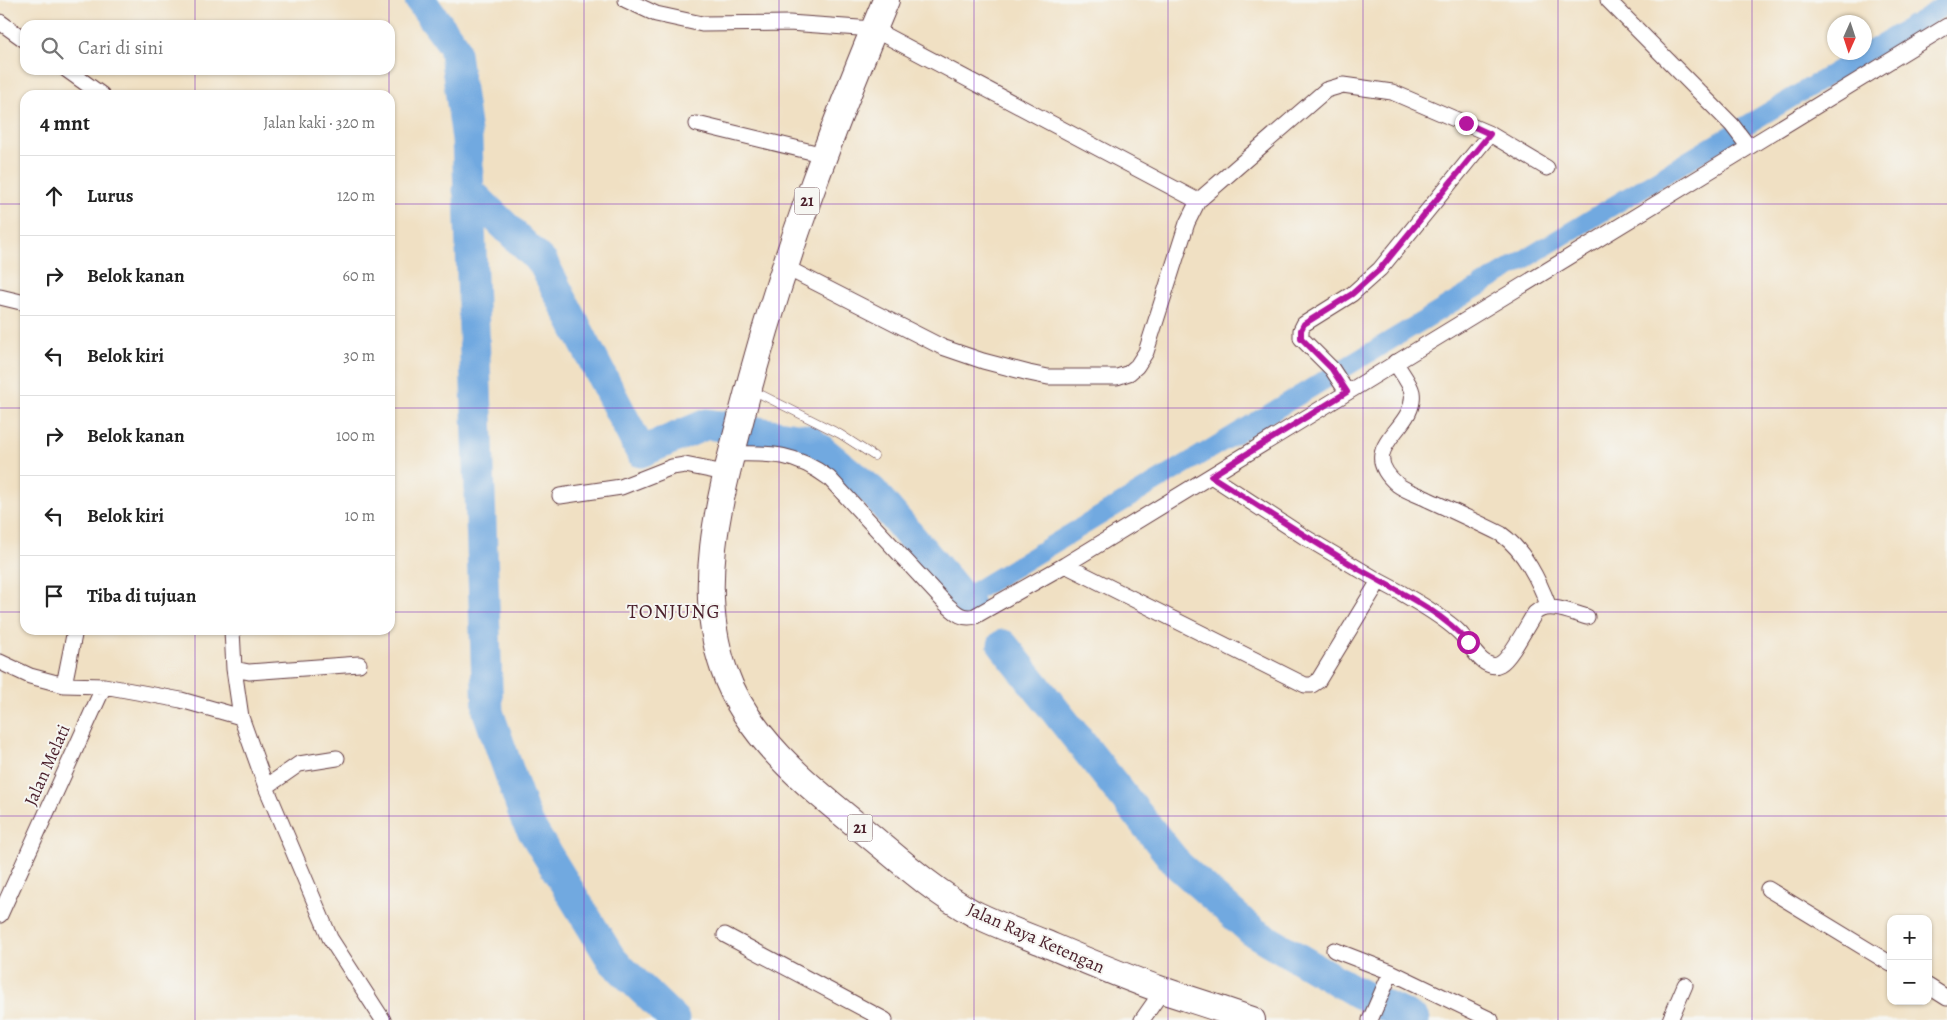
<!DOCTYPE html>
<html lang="id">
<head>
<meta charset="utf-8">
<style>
  :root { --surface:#fff; --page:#f2f2f2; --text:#222; --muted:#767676; --line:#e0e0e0 }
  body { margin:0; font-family:Alegreya,serif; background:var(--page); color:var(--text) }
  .controls { position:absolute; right:15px; bottom:15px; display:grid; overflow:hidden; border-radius:10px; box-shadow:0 1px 4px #0004 }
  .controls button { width:45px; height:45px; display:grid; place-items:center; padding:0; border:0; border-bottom:1px solid var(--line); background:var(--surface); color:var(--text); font:25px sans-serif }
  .compass { position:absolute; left:1827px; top:15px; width:45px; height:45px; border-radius:50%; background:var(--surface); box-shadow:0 1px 4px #0004; rotate:183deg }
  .stop { position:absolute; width:15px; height:15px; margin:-11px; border:4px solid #b5179e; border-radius:50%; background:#fff }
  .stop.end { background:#b5179e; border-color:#fff; box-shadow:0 1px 5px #0008 }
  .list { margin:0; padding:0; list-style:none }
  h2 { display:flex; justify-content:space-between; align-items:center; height:65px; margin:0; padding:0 20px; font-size:21px }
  h2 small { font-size:16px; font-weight:400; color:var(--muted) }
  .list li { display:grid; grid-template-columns:32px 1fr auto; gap:15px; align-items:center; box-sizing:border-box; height:80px; padding:0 20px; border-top:1px solid var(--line) }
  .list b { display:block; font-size:19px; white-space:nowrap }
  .list em { font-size:16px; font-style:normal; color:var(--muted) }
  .icon { flex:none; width:28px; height:28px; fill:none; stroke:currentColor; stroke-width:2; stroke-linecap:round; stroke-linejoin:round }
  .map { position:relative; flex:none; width:1947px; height:1020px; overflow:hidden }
  .search { position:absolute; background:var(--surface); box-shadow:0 1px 4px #0004; left:20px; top:20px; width:375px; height:55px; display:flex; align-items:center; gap:12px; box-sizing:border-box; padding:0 18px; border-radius:15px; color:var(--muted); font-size:19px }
  .panel { position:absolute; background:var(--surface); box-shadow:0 1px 4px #0004; left:20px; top:90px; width:375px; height:545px; border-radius:15px }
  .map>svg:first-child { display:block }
</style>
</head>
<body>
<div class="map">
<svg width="1947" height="1020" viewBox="0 0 1947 1020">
  <rect width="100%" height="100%" fill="#f6f6f2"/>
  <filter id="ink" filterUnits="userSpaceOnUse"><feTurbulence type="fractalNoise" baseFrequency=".02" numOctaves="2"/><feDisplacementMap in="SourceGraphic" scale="10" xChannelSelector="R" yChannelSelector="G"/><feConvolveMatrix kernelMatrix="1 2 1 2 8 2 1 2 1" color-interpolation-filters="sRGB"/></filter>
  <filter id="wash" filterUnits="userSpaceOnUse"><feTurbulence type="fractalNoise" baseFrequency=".0096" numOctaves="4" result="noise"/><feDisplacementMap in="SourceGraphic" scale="20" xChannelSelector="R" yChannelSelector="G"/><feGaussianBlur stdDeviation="1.12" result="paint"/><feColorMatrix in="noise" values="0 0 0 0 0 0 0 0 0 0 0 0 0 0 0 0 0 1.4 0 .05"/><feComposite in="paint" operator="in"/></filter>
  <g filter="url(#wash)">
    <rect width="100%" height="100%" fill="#f0e0c3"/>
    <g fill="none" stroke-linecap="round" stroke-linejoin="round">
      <path stroke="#71a9e0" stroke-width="19" d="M962,599L1947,4"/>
      <path stroke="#71a9e0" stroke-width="31" d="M420,0L454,46L467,140L488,712L526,820L612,960L674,1020
        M468,190L543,263L641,452L707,424L809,440L872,491L969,605
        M1003,645L1178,865L1252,931L1356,992L1414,1020"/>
    </g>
  </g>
  <g filter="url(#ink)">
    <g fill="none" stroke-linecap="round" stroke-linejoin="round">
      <g stroke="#633c42" stroke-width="9">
        <path id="service" d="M752,390L840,434L874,456"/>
      </g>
      <g stroke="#633c42" stroke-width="17">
        <path id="minor" d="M626,0L656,14L702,24L789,23L873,29L1198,201
          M1608,0L1732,125L1748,146
          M0,22L25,40
          M67,70L102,95
          M697,124L824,155
          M783,266L942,347L983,361L1029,373L1048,377H1117L1129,373L1137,366L1146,352L1187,223L1198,201L1326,90L1343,85L1392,92L1490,134L1547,168
          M0,297L25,303
          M1395,362C1400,371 1410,383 1412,392C1418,430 1352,446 1398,485C1406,491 1419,495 1429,500C1453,511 1477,522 1501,534C1525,551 1539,581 1549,607
          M1347,392L1332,369L1301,338V330L1304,324L1352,294L1380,269L1490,134
          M732,454C773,453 795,453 829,478L946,604C955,612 962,620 975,616L1065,565L1947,26
          M1211,476L1303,536L1379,581
          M560,496L621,487L672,467L685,465L725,473
          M1065,565L1305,685H1312L1318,681L1379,581C1401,592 1443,616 1460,633C1469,642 1483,673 1500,664C1511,658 1527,625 1535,613C1548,601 1572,613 1587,617
          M232,630L234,669L241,717L266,787L330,938L383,1020
          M0,662L30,676L64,685L104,686L181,700L241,717
          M234,669L249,672L359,664
          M64,685L75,630
          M266,787L299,764L337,758
          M1768,889L1891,964
          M0,915L104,686
          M725,935L885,1020
          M1334,950L1391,972L1491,1020
          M1928,986L1947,998
          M1142,1020L1163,990
          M1370,1020L1391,972
          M1670,1020L1685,985"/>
      </g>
      <g stroke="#633c42" stroke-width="28">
        <path id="trunk" d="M886,0C830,134 779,269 743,410C721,494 694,585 724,670C749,743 818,793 875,840C906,866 937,893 973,913C995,924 1019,933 1042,942C1082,959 1121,976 1162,990C1192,1000 1222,1009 1252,1020"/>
      </g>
      <use href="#service" stroke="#fff" stroke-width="8"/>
      <use href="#minor" stroke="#fff" stroke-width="15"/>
      <use href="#trunk" stroke="#fff" stroke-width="26"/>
    </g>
  </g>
  <g fill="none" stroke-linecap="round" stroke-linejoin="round" filter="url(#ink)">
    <path stroke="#b5179e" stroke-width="6" d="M1466,123L1490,134L1380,269L1352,294L1304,324L1301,330V338L1332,369L1347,392L1211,476C1260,507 1308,538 1357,568C1395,590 1439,609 1468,642"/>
  </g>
  <path fill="none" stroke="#7b2cbf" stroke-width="1" stroke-opacity="0.55" d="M195,0V25M389,0V25M584,0V1020M779,0V1020M974,0V1020M1168,0V1020M1363,0V1020M1558,0V1020M1752,0V1020M195,70V95M389,70V95M0,204H25M390,204H1947M0,408H25M390,408H1947M0,612H25M390,612H1947M195,630V1020M389,630V1020M0,816H1947"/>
  <g text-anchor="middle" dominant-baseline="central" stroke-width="4" stroke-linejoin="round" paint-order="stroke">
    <g fill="#f6f6f2" stroke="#7e6067" stroke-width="1">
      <rect x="794.5" y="187.5" width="25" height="27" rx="4"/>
      <rect x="847.5" y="814.5" width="25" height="27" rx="4"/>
    </g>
    <g font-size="16" font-weight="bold" fill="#4a1f2b">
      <text x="807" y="201">21</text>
      <text x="860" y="828">21</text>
    </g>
    <g font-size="18" fill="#4a1f2b" stroke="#f6f6f2">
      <text transform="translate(47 765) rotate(-66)">Jalan Melati</text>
      <text transform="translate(1036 938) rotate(24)">Jalan Raya Ketengan</text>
    </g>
    <g font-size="20" letter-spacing="1" fill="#4a1f2b" stroke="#f6f6f2">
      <text x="674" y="611">TONJUNG</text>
    </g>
  </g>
</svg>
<div class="controls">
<button>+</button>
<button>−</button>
</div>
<svg class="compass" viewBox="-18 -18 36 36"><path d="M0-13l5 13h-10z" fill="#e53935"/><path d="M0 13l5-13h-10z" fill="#767676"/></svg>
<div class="stop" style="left:1468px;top:642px"></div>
<div class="stop end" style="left:1466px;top:123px"></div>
<div class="search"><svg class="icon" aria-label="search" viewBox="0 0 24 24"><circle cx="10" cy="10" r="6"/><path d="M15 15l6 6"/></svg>Cari di sini</div>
<section class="panel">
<h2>4 mnt<small>Jalan kaki · 320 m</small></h2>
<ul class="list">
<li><svg class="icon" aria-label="ahead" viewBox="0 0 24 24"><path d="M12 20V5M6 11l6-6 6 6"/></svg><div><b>Lurus</b></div><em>120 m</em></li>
<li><svg class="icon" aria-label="right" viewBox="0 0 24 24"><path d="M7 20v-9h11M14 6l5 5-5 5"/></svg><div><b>Belok kanan</b></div><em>60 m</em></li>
<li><svg class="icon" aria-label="left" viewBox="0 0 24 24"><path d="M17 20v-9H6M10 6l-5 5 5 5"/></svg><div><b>Belok kiri</b></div><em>30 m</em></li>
<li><svg class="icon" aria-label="right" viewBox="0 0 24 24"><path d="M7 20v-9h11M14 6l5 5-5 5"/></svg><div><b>Belok kanan</b></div><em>100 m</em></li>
<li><svg class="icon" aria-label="left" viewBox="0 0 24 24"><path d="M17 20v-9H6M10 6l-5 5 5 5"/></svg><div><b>Belok kiri</b></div><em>10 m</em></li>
<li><svg class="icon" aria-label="arrive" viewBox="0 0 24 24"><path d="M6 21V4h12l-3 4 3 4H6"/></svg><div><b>Tiba di tujuan</b></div></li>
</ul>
</section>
</div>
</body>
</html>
